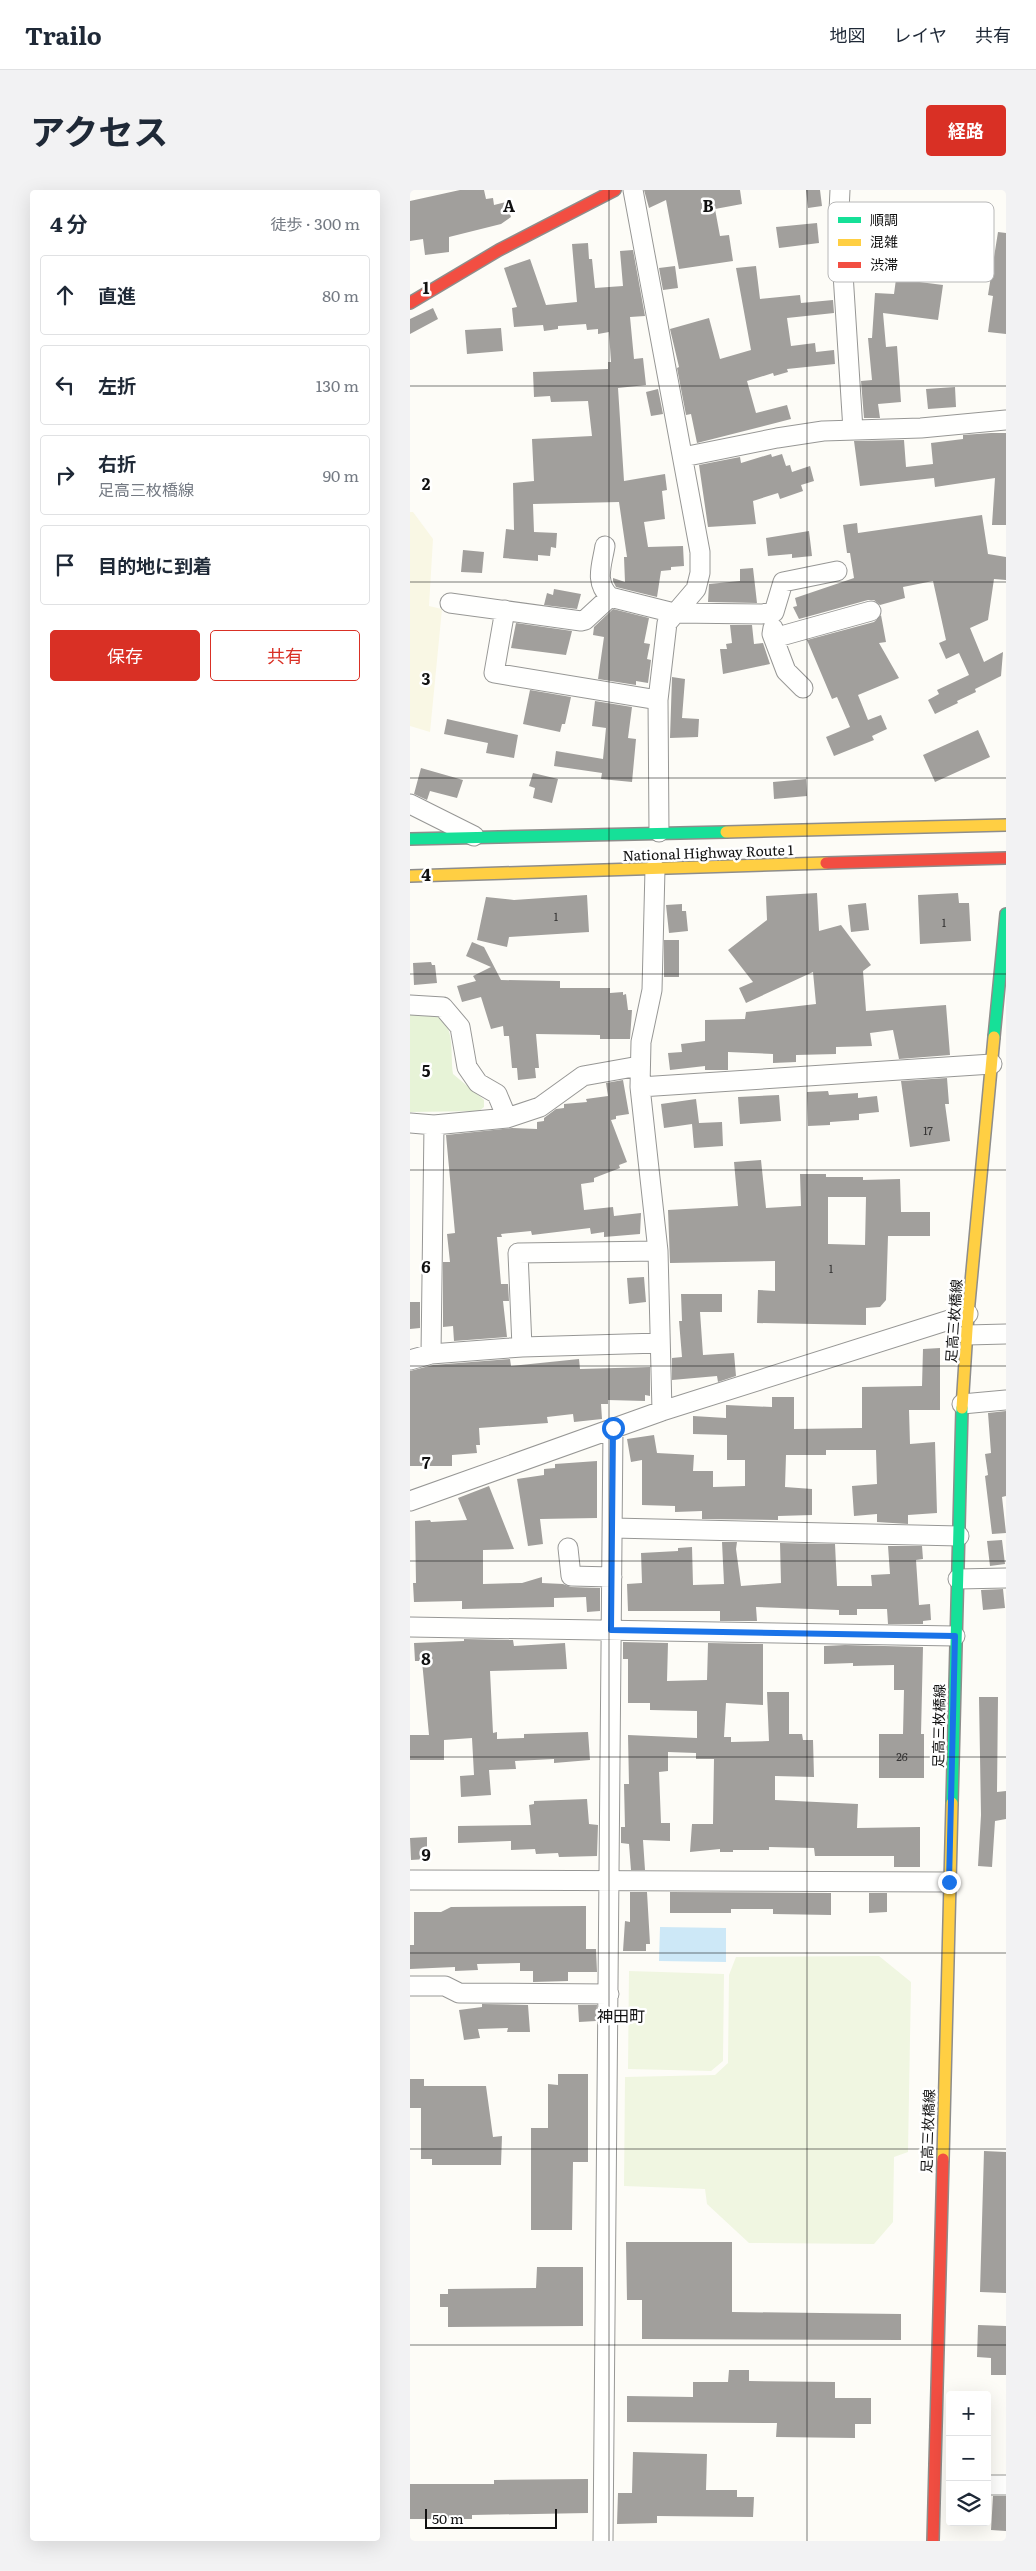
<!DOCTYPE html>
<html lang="ja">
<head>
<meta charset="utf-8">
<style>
  :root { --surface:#fff; --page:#f2f2f3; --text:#1f2937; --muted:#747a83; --line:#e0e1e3; --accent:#d93025 }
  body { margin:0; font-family:Literata,"Noto Sans JP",serif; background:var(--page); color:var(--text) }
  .controls { position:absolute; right:15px; bottom:15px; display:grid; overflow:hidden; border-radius:5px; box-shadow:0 5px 20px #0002 }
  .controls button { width:45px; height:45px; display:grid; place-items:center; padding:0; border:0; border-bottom:1px solid var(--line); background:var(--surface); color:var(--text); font:25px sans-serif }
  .scale { position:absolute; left:15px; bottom:12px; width:132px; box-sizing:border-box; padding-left:5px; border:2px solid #111; border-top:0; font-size:14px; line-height:18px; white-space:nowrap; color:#111; -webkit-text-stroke:4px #fff; paint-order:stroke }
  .stop { position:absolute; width:15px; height:15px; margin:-11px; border:4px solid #1a73e8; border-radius:50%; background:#fff }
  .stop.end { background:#1a73e8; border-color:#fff; box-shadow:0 1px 5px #0008 }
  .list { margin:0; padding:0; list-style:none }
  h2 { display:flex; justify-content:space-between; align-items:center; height:65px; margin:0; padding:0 20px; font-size:21px }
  h2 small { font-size:16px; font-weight:400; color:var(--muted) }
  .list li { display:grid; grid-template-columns:32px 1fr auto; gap:15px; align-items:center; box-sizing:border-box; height:80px; margin:0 10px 10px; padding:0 10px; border:1px solid var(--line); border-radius:5px }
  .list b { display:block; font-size:19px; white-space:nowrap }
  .list p { margin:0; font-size:16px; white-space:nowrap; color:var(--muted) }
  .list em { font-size:16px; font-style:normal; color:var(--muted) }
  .actions { display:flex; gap:10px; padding:15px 20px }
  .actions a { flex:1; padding:11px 0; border:1px solid var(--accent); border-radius:5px; text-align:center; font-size:18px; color:var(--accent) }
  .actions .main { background:var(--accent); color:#fff }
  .icon { flex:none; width:28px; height:28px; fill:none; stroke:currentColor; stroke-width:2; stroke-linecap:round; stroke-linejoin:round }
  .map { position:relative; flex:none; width:596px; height:2351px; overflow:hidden; border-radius:5px }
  header { display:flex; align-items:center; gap:30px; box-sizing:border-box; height:70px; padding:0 25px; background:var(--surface); border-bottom:1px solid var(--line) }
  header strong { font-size:24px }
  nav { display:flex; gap:28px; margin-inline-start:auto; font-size:18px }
  .intro { display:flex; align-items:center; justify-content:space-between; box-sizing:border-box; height:120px; padding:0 30px }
  h1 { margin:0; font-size:35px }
  .button { padding:12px 22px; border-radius:5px; background:var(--accent); color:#fff; font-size:18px; font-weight:700 }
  main { display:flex; gap:30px; padding:0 30px }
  aside { flex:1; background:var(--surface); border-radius:5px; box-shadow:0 5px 20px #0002 }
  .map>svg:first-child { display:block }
</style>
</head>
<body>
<header>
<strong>Trailo</strong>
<nav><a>地図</a><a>レイヤ</a><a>共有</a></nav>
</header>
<div class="intro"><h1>アクセス</h1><a class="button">経路</a></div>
<main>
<aside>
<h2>4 分<small>徒歩 · 300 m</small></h2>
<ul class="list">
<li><svg class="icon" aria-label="ahead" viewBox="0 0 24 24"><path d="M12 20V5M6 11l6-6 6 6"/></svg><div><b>直進</b></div><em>80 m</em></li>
<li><svg class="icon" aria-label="left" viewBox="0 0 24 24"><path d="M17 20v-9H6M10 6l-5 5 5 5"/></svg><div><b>左折</b></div><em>130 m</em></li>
<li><svg class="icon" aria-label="right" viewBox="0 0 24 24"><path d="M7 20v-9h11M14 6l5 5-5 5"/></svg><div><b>右折</b><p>足高三枚橋線</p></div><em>90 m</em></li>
<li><svg class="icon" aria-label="arrive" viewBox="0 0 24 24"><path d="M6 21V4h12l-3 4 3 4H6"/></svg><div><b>目的地に到着</b></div></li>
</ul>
<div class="actions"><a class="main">保存</a><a>共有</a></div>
</aside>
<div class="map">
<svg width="596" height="2351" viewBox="0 0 596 2351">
  <rect width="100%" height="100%" fill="#fdfcf7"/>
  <path fill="#f9f7e4" d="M0,322H3L23,349L19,416L32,419L20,542L0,536Z"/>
  <path fill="#e7f3d7" d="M0,822C8,823 20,822 27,826C46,836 40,865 43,884L74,910V917L69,921L0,922Z"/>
  <path fill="#f0f6e1" d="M469,1766L501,1792L498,1962L484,1967L483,2032L464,2054L339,2053L297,2014L295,1999L214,1996L215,1887L305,1885L318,1873L319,1785L326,1767Z
    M219,1781L314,1784L313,1871L301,1881L218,1879Z"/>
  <path fill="#cde8f7" d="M250,1737L316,1738V1772L249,1771Z"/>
  <path fill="#a19f9c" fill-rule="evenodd" d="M50,0H74L76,9L83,8L84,15L96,12L101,27L91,34L39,47V62L15,65L13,49L0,51V11Z
    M234,0H330L332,14L305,19L310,46L319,45L323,71L269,79L256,10L239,18Z
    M396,0H410L412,16L398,18Z
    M407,33L409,53L369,58L366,37Z
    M588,42L596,43V144L578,142L583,106L578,105Z
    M178,53L179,69H182L185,98L213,96L210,61L223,60L235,126L220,127L224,169L233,168L236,195L208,198L214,291L255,284L257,300L252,301L255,329L234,332L238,357L273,356L274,376L261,377V380L251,381L247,407L206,397L203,391V388L215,392L214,367H217L209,312L123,314L124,342L147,343L146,358L141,357L140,366L128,365V371L93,368L96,339L104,340L103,293L124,291L122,249L182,246L178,211L141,212L140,206L124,207L123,182L198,179V172H201L199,142L188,144V139L177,140L176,134L148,136V139L134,141L133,135L104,137L102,118L107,117L94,78L120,69L136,115L167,112L162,54Z
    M265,76L268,98L253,100L249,78Z
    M346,76L350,109L390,105L391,113L423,110L424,123L377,128L381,156L405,153L406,162L424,160L425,174L377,179L378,182L364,186L363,183L337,191L346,223L377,215L381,229L287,253L281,224L276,225L267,178L269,177L260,139L299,128L310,169L341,160L326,78Z
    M486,89L533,95L528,130L473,123L476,157L487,156L491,212L468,214L470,228H454L451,191L462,190L458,148H462L465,103L484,104Z
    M23,118L28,129L0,144V129Z
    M91,138L93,161L57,164L55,140Z
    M545,197L546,217L518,219L516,199Z
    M248,199L253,224L241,226L236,202Z
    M581,243H596V335H582L585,288L525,297L524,288L450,296L444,251L494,250L496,277L523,274L521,253L553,249V245Z
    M361,264L362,267L372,264L376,276L380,275L382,282L400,276L404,291L391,295L393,301L370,309L368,303L343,311L346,334L298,337L289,275L330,267L331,273Z
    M572,325L578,364L596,367V390L584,389L578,430L560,438L574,472L593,462L591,486L565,499L566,502L547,511L548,513L525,524L518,510L529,504L527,500L559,485L549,463L536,469L529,453L536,450L523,391L493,397L495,408L470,415L464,410H458L389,429L383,417L387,416L385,408L444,388L440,363H437L433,335L447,333L448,343Z
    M399,341L402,366L382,368V364L358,366L356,348Z
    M53,360L74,362L72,383L51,382Z
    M343,378L347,413L298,412L299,394L330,391V379Z
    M144,399L171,404L167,419L134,415L137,403L143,405Z
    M203,419L239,428L234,453L240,454L237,469L241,470L238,493L226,491V495L188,489L194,447L183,445L184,437Z
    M471,425L476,452L469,453L489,488L448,505L458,530L471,525L477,539L462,546L464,550L424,566L416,547L440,537L427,507L422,509L397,450L464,432Z
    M106,433L162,441L156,465L101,458Z
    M320,435H342L344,454L353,453L360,474L313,484L310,459H317L316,454L322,453Z
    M262,487L275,489L272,528L289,529L288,547L260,548Z
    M120,500L161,507L155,534H152L150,542L113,534Z
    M185,511L222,517L218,548L226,549L222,592L191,589L192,583L144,576L146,561L193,569L196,538L182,536Z
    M37,529L108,545L104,568L76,563L78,553L34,544Z
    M568,540L580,567L525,592L513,565Z
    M11,578L53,590L47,608L20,601L17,610L4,604Z
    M123,583L148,589L142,613L123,608L125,598L119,596Z
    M396,589L397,606L364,609L363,592Z
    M407,703L409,741L431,735L461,775L453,781L456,821L536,815L540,865L489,869L483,840L460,843L462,856L426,857V864L386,865V872L363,873V864L318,862V880H295V876L260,880L258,863L272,862L271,854L295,851V830L335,829L336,822L406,814L403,782L336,813L329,798L343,792L318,760L357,730L356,706Z
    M548,703L549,713H559L561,751L510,754L508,705Z
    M177,705L179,742L99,747L97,757L67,750L76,707L104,710Z
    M456,713L459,740L441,742L438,715Z
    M272,714V721H276L278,741L259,743L256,715Z
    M254,750H269V787H254Z
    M62,752L74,757L91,790L150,791V798H200V803L213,802V805L216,804L218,820H222L220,849H190V845L126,844L129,878H125L126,888L108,890L107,878H102L99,846H94L93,836L81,839L71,807L52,812L47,796L66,791L63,786L81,777L56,766Z
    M21,772L22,775H25L27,793L4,795L3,773Z
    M537,888L539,914H535L540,951L500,957L491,891Z
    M213,890L219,924L206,926V929L201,930L217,972L209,975L210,978L184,988V992L171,994L174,1020L203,1017L204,1026L231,1023L230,1044L194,1047V1042L181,1044L180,1038L122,1045L121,1041L91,1044L92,1047H87L91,1094H98L99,1111H93L97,1147L44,1151L43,1136L33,1137V1072H40L37,1044L45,1043L36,945L102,938L127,939V932L134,931V928L146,919L154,918V914L177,912L176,909L198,906L196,893Z
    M418,901L419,905L448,903V908L467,906L469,922L449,924V930L420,932V935L398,936L397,902Z
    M369,905L371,931L330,934L328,907Z
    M286,909L289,933L312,932L313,956L284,958L282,934L254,938L251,914Z
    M351,970L356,1018L391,1016L390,984H416V987H453V990L490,989L491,1022H520V1046H478L476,1110L470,1117L456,1118V1135L347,1133L348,1100L365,1101V1071L260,1073L258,1020L328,1016L324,972ZM418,1007H456L455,1055L418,1054Z
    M234,1087L236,1112L219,1114L217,1088Z
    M271,1104H312V1122H290L293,1165L324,1163L326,1186L308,1192L307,1186L262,1190V1168L272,1167L269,1131H272Z
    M0,1112H10V1138L0,1139Z
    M530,1158V1220H499L500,1254L525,1252L527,1323L498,1325V1334L467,1332V1324L444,1326L442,1296L467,1294L466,1260H416V1265H376L375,1297L402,1299V1325L368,1326V1330L292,1329V1321L265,1322V1316L232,1315V1270L221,1272L217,1249L244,1245L247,1263L284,1265L283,1281H303V1297L335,1296V1270H317V1245L283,1244V1226L316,1228V1215L362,1217V1207H384V1239L452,1238V1197L512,1196L513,1159Z
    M100,1169L101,1176L169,1169L170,1179L240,1177V1206L235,1205V1211L198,1210V1214H191L192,1229L164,1232L163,1224L137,1227L138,1233L69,1238L70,1255H66L67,1263L42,1265V1276H0V1181L23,1175Z
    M596,1221V1306L592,1307L596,1343L582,1344L575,1286L578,1285L575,1264L581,1263L578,1223Z
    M187,1271V1328L130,1329L133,1354L118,1356L107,1289L134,1285V1279L145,1278V1274Z
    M79,1296L104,1359L73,1360V1394L112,1393L132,1387V1393L153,1394L161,1397L190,1398V1421L177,1422L176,1407L144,1408V1417L52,1419V1411L4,1412L3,1393H6L5,1331L20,1330L21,1332L57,1330L48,1308Z
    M592,1350L595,1374L580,1376L577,1351Z
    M312,1352H327L326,1359L331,1396L371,1393L370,1353L425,1354L427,1396H462L461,1385L480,1384L478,1356H512L513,1369L506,1370L509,1415L520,1414L521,1430L513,1431V1434H478L477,1419H447V1425H429V1420L346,1417L347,1431H310V1421H218L217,1394L232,1393L231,1363L268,1361V1358L282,1357L283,1395L314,1394Z
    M593,1399L595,1418L573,1420L571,1400Z
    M54,1449L103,1450L104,1456L155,1453L157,1479L80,1481L83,1543L87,1542V1549L114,1548V1544L178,1542L180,1570L144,1573V1569L105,1571L106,1579L79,1580L81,1605L51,1607L50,1586L64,1585L62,1548L34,1550V1570H0V1545H19L12,1471H5L4,1453L54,1451Z
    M213,1452L258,1453L257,1491L297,1490L298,1453L353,1454V1515L316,1513L314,1547H321V1552L359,1551L357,1502H379V1544H392L393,1550H403L404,1587L365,1586V1610L448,1614L447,1638L510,1637V1677H484V1666H405L404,1658L359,1657V1660H323V1662H310V1659L280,1662L282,1634H303L304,1569H286V1563L258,1562V1581L249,1582L251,1633H260V1651L233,1650L235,1680H221L219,1654L211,1653V1637H215L214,1594H219L218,1545L287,1548V1521L240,1520V1513H218V1469H213Z
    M435,1455L513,1457L511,1544H514V1588H469V1544H493L494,1500H484V1475L443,1476V1473L414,1474V1456Z
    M569,1507H588L587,1602L596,1601V1629L585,1631L582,1677L568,1676L571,1625Z
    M177,1609L179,1634L188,1635L187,1666L149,1667L148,1663L126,1664L125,1659L101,1660V1651L48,1653V1636L121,1635L119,1615L124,1614V1611Z
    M17,1647V1669L1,1670L0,1648Z
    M220,1702H237L240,1754H236V1761H213L215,1731L220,1732Z
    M260,1702L421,1703V1725L363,1724V1719H321V1723H260Z
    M459,1703H477V1722L459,1723Z
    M176,1716V1759H186L187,1782H158V1791L123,1792V1781H110V1773L67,1774L68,1780L45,1781V1777L0,1779V1755H4V1722H31L41,1717Z
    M72,1814L118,1815L120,1842H97L98,1838L68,1839L70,1848L54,1850L49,1820L72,1817Z
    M168,1815H187L186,1831L169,1832Z
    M148,1884H178V1972H163L162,2040H121V1938H138V1894L148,1895Z
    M0,1889H14V1896H76L83,1947L92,1946L91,1975H22V1969H11V1918H0Z
    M574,1961L596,1962V2103L570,2102Z
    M216,2052H322V2122L491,2124V2150L232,2149V2110H217Z
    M127,2077H173V2136L38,2137V2117H30V2104H38V2099L126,2098Z
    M568,2135L596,2136V2185H581V2168L567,2167Z
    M319,2180H339V2191L425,2192V2208H461V2234H445V2248L366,2247L367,2233L217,2232V2206L283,2207V2192H318Z
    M223,2262L297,2264L296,2300H327V2307H344L343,2327L247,2326V2333L207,2334L208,2303H222Z
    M178,2289V2323L62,2325V2329H0V2294H84V2290Z
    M583,2306H596V2341L581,2340Z"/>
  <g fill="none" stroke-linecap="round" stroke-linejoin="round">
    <g stroke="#979795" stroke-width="21">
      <path id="street" d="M223,0L290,362V383L286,399L257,433L248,510L249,642
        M430,0L429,21L443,240
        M273,267L367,248L413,241L511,238L596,230
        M195,356C192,375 184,392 200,407L264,423L352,424L364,422L373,392L427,381
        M40,413L171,431L175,430L200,407
        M95,420L84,483L248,510
        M363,438L362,444L376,481L393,498
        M364,448L461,421
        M0,614L64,646
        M245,679L242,800L231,852L230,897L248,1061L252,1221
        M0,815L33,817L50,837L57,877L68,893L87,904L97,928
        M230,897L582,874
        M0,933L24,935L97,928L130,917L173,886L229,876
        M557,1145L596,1144
        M112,1157L108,1063L248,1061
        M21,1164L112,1157L250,1153
        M0,1170L21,1164L24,935
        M552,1214L596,1210
        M0,1311L252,1221L558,1124
        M203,1338L549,1346
        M158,1358L161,1386L202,1387
        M548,1389L596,1388
        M0,1437L545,1446
        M0,1690L539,1692
        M0,1796H35L49,1803L199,1804
        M577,2295H596
        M193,2351L203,1238"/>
    </g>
    <g stroke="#8e8d8b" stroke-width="14">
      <path id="fast" d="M0,649L316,642
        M584,847L596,724
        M542,1613L552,1218"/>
    </g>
    <g stroke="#8e8d8b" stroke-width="14">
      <path id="slow" d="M316,642L596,635
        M0,686L416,673
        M552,1218L558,1124L584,847
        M533,1969L542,1613"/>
    </g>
    <g stroke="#8e8d8b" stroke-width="14">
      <path id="jam" d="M0,113L89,60L205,0
        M416,673L596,668
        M523,2351L533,1969"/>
    </g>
    <use href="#street" stroke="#fffffe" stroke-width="19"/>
    <use href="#fast" stroke="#16e098" stroke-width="11"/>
    <use href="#slow" stroke="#ffcf43" stroke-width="11"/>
    <use href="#jam" stroke="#f24e42" stroke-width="11"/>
  </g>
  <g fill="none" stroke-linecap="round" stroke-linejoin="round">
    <path stroke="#1a73e8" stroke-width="6" d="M203,1238L201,1440L545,1446L539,1692"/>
  </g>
  <path fill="none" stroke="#111" stroke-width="1" stroke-opacity="0.55" d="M199,0V2351M397,0V2351M0,196H596M0,392H596M0,588H596M0,784H596M0,980H596M0,1176H596M0,1371H596M0,1567H596M0,1763H596M0,1959H596M0,2155H596"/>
  <g text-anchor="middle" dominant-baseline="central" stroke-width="5" stroke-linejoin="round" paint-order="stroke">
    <g font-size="11" fill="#353434">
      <text x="146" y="726">1</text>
      <text x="534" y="732">1</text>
      <text x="518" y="940">17</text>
      <text x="421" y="1078">1</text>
      <text x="492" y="1566">26</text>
    </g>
    <g font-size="14" fill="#111" stroke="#fff">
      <text transform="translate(298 662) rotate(-2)">National Highway Route 1</text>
      <text transform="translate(543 1131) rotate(-86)">足高三枚橋線</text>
      <text transform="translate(528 1536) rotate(-89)">足高三枚橋線</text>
      <text transform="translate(517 1941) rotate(-88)">足高三枚橋線</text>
    </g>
    <g font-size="16" fill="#111" stroke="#fff">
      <text x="211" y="1825">神田町</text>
    </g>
  </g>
  <rect x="418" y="12" width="166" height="80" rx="8" fill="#fff" stroke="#b8b8b8" stroke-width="1"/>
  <rect x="428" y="27" width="23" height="6" fill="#16e098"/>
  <rect x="428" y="49" width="23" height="7" fill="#ffcf43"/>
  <rect x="428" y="72" width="23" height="6" fill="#f24e42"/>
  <g font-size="14" fill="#111">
    <text x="460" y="35">順調</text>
    <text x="460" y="57">混雑</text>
    <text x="460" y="80">渋滞</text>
  </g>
  <g font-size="16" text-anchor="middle" font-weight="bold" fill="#111" stroke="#fff" stroke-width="5" stroke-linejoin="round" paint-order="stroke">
    <text x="99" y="22">A</text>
    <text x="298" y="22">B</text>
    <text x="16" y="104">1</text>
    <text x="16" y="300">2</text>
    <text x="16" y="495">3</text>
    <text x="16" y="691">4</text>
    <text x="16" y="887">5</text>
    <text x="16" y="1083">6</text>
    <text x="16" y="1279">7</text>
    <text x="16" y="1475">8</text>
    <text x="16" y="1671">9</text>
  </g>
</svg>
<div class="controls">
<button>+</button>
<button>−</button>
<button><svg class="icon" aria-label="layers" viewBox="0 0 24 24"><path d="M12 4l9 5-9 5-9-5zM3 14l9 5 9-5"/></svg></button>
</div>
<div class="scale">50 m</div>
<div class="stop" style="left:203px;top:1238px"></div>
<div class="stop end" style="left:539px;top:1692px"></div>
</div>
</main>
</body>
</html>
